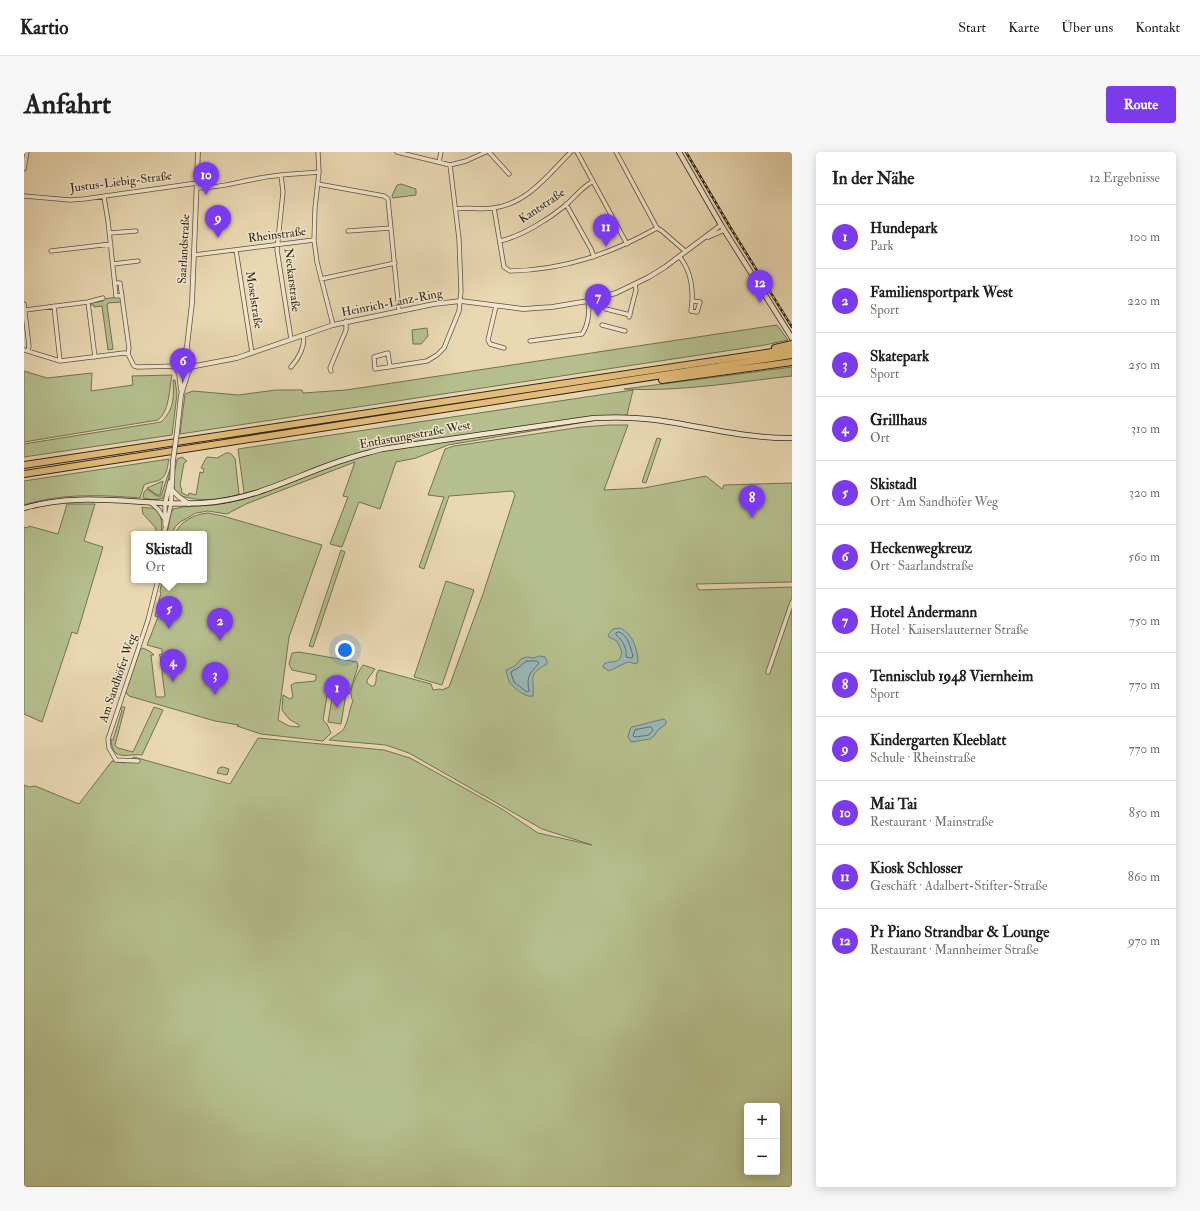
<!DOCTYPE html>
<html lang="de">
<head>
<meta charset="utf-8">
<style>
  :root { --surface:#fff; --page:#f6f6f6; --text:#202124; --muted:#757577; --line:#e0e0e0; --accent:#7c3aed }
  body { margin:0; font-family:"IM FELL Double Pica",serif; background:var(--page); color:var(--text) }
  .controls { position:absolute; right:12px; bottom:12px; display:grid; overflow:hidden; border-radius:4px; box-shadow:0 2px 10px #0003 }
  .controls button { width:36px; height:36px; display:grid; place-items:center; padding:0; border:0; border-bottom:1px solid var(--line); background:var(--surface); color:var(--text); font:20px sans-serif }
  .you { position:absolute; left:321px; top:498px; width:14px; height:14px; margin:-10px; border:3px solid #fff; border-radius:50%; background:#1a73e8; box-shadow:0 0 0 6px #1a73e833 }
  .badge { display:grid; place-items:center; width:26px; height:26px; border-radius:50%; background:var(--accent); color:#fff; font-size:13px; font-weight:700 }
  .pin { position:absolute; translate:-50% -33px; filter:drop-shadow(0 1px 2px #0008) }
  .pin::after { content:''; position:absolute; top:21px; width:14px; height:12px; background:inherit; clip-path:polygon(0 0,100% 0,50% 100%) }
  .popup { position:absolute; left:107px; top:379px; width:76px; height:52px; box-sizing:border-box; display:grid; place-content:center; border-radius:4px; background:var(--surface); filter:drop-shadow(0 1px 3px #0005); font-size:13px; white-space:nowrap; color:var(--muted) }
  .popup b { font-size:15px; color:var(--text) }
  .popup::after { content:''; position:absolute; left:50%; top:100%; margin-left:-8px; border:8px solid transparent; border-top-color:var(--surface) }
  .list { margin:0; padding:0; list-style:none }
  h2 { display:flex; justify-content:space-between; align-items:center; height:52px; margin:0; padding:0 16px; font-size:17px }
  h2 small { font-size:13px; font-weight:400; color:var(--muted) }
  .list li { display:grid; grid-template-columns:26px 1fr auto; gap:12px; align-items:center; box-sizing:border-box; height:64px; padding:0 16px; border-top:1px solid var(--line) }
  .list b { display:block; font-size:15px; white-space:nowrap }
  .list p { margin:0; font-size:13px; white-space:nowrap; color:var(--muted) }
  .list em { font-size:13px; font-style:normal; color:var(--muted) }
  .map { position:relative; flex:none; width:768px; height:1035px; overflow:hidden; border-radius:4px }
  header { display:flex; align-items:center; gap:24px; box-sizing:border-box; height:56px; padding:0 20px; background:var(--surface); border-bottom:1px solid var(--line) }
  header strong { font-size:19px }
  nav { display:flex; gap:22px; margin-inline-start:auto; font-size:14px }
  .intro { display:flex; align-items:center; justify-content:space-between; box-sizing:border-box; height:96px; padding:0 24px }
  h1 { margin:0; font-size:28px }
  .button { padding:10px 18px; border-radius:4px; background:var(--accent); color:#fff; font-size:14px; font-weight:700 }
  main { display:flex; gap:24px; padding:0 24px }
  aside { flex:1; background:var(--surface); border-radius:4px; box-shadow:0 2px 10px #0003 }
  .map>svg:first-child { display:block }
</style>
</head>
<body>
<header>
<strong>Kartio</strong>
<nav><a>Start</a><a>Karte</a><a>Über uns</a><a>Kontakt</a></nav>
</header>
<div class="intro"><h1>Anfahrt</h1><a class="button">Route</a></div>
<main>
<div class="map">
<svg width="768" height="1035" viewBox="0 0 768 1035">
  <rect width="100%" height="100%" fill="#e9d8b2"/>
  <filter id="stains"><feTurbulence type="fractalNoise" baseFrequency=".005" numOctaves="4"/><feColorMatrix values="0 0 0 0 .2 0 0 0 0 .09 0 0 0 0 .02 0 0 0 .5 -.17"/></filter>
  <radialGradient id="worn" r=".72"><stop offset=".6" stop-color="#630" stop-opacity="0"/><stop offset="1" stop-color="#630" stop-opacity=".3"/></radialGradient>
  <path fill="#b5bf8d" stroke="#727254" fill-rule="evenodd" d="M377,32L392,37V43L369,46L368,44L373,33Z
    M95,145L97,146V150L84,151L83,153L89,197L84,198L78,154L70,155V153H66L67,151L79,149V147Z
    M753,173L764,188L741,193L156,282L161,242L169,239L214,243L252,238H278L279,241L322,238Z
    M403,176L404,184L397,192H389L388,178Z
    M768,215V224C712,230 656,240 600,237Z
    M0,219L23,226L68,221L67,239L109,233L108,224L148,223C145,237 146,258 134,268L0,290Z
    M149,228H151L153,242L148,283L0,305V292L137,270C150,258 150,245 149,228Z
    M609,238L603,263L424,293L392,306L372,310L356,357L335,350L318,395L306,392L324,345L319,344L331,310L222,352L203,362L184,359L172,361L156,370L151,375L148,382H143L147,361L149,357L159,355L190,353L221,347L214,297Z
    M585,273H604L580,338L620,336L682,324L698,337L700,333L768,331V430L672,432L675,438L768,435V1035H0V633L5,635L11,634L55,652L88,609L102,611L110,605L206,632L234,586L360,598L386,606L397,612L478,657L514,681L568,693L518,677L385,601L362,593L305,588C309,585 314,582 318,579C324,573 325,557 329,549C328,547 327,545 327,543C326,535 334,520 339,513L351,517L343,528V531L347,534H350C354,529 350,523 355,518L407,532L409,538L416,537L418,538L425,535L459,442L491,343L489,339L425,344L400,417L395,415L420,345L404,343L421,297L430,294L558,275ZM723,954H753V1020H723Z
    M633,286L637,287L622,331L618,330Z
    M202,301H206L211,306L215,342C203,348 158,352 151,338C147,328 152,316 153,307L158,305L163,309L160,311L156,333L158,338L157,340L164,344L165,341L172,343L176,320L179,321L180,317L177,316L181,308L183,305L193,306Z
    M145,307C143,316 143,326 133,329C128,330 124,331 120,333L116,346C78,343 37,341 0,353V329Z
    M146,317L143,337L139,346L130,348L119,346L120,340L123,337L133,344H137Z
    M139,329L136,343H133L123,336Z
    M43,352H71L60,389L79,395L53,482L48,480L18,570L0,562V375L4,376L5,374L34,382Z
    M118,355C122,356 125,356 128,356C139,358 138,374 137,382H133L131,375L119,362Z
    M184,361L199,364L298,393L265,485L254,568L265,574L275,575V573L265,567L258,558L259,543L266,547L269,545L267,533L271,531L291,529L292,526V523L268,518L265,512L268,501L275,500L333,510L334,514L325,542L315,539H308L303,544L299,568L303,572L307,581L299,589L237,582L213,574L215,573L191,569L105,544L103,542L102,539L116,498L119,496L127,500L130,503H127L132,545H139L141,544L138,521L139,519H138L136,504L135,503L138,502V497L123,493L134,465L131,464L137,441L136,440L138,428H180V382H151C156,369 171,362 184,361Z
    M317,398L321,400L289,495L285,494Z
    M422,429L450,438L418,533L390,525Z
    M309,540L322,542L317,572L304,570Z
    M97,555H101L91,593L94,596L109,600L130,555L139,558L118,603C104,601 88,611 87,587L89,588L98,558L96,557Z
    M199,615L205,617L203,623L193,621L195,616Z"/>
  <path fill="#9ab8b6" stroke="#707d78" d="M596,476C608,480 614,498 614,510L612,512L605,510L601,511L585,519L579,515L580,512C589,507 595,514 598,500L593,489L585,485L584,483L589,477Z
    M515,504L521,505L523,509V512C502,523 511,527 509,544C502,546 491,537 486,531C484,528 483,522 482,518L491,514L497,507L503,505L510,506Z
    M640,567L642,569V572L634,578L630,584L626,587L607,590L604,585L606,577L608,575Z"/>
  <g fill="none" stroke-linecap="round" stroke-linejoin="round">
    <path stroke="#656e68" stroke-width="1" d="M595,480C605,484 606,495 609,504L608,506L602,505C603,496 599,489 592,483V481Z
      M503,509H513L515,511C506,522 502,523 505,539L503,540L490,530L487,521L488,519C495,517 497,512 503,509Z
      M627,575L629,578L625,583L612,585L609,584L611,578Z"/>
    <g stroke="#5e5241" stroke-width="5">
      <path id="minor" d="M294,0L295,20L291,56L290,88L293,110L309,173
        M373,0L426,13L442,9L462,0
        M465,0L485,22
        M553,0L603,92
        M592,0L633,76L638,79L661,99
        M415,10L417,0
        M0,17L3,0
        M257,23L259,40L253,98L267,187
        M294,32L360,44L364,47L375,159
        M173,36C196,36 209,31 231,27C252,22 274,22 295,20
        M0,44L46,48L60,47L173,31
        M80,45L84,69L92,144L98,143
        M542,52L567,97L570,105
        M470,56L480,115L486,119C540,118 586,102 633,76
        M432,57C444,55 457,58 469,56C503,52 524,23 547,0
        M324,79L367,76
        M86,81L112,79
        M476,89C498,84 525,67 542,53C551,45 558,35 568,30
        M212,98L228,201
        M27,99L87,92
        M170,103L290,88
        M655,104C668,120 670,139 667,159L673,160L676,150L669,149
        M89,112L114,109
        M297,127L371,111
        M91,131H96L105,196L104,202
        M64,150L71,205
        M0,152L5,194L4,199
        M30,154L36,209
        M472,154L464,188L466,192L480,196
        M582,157L606,163
        M1,158L64,150L79,146
        M605,165L612,138L611,133
        M578,173L601,179
        M506,189L558,182C564,174 566,159 564,149
        M0,198L36,209L100,201L104,202
        M104,202L110,214L114,215L154,214
        M267,215C274,207 282,194 279,183
        M366,215L364,201L350,205L351,217L403,209L413,203L420,196L435,159L437,139L435,87L426,13
        M307,219L306,216L322,178V169
        M127,351L134,357L140,366
        M141,374V352
        M140,382L147,352
        M744,520L768,450
        M114,609L92,608L85,596L84,587L124,468L134,428"/>
    </g>
    <g stroke="#5e5241" stroke-width="5.5">
      <path id="tertiary" d="M684,85L700,78
        M163,194C161,201 153,214 154,220L159,223L164,221L166,217L163,194L168,151L174,0
        M166,215L213,206L309,173L410,152L437,149L499,157L528,155L564,149L592,141L625,125L641,115L697,73
        M155,221L157,238
        M153,280L157,243L164,221
        M148,338L155,345L165,352
        M141,352L146,330
        M147,352L149,309"/>
    </g>
    <g stroke="#30251b" stroke-width="6">
      <path id="secondary" d="M655,0L697,73L768,186
        M0,356C65,337 125,357 190,350C241,344 281,319 329,305C338,302 348,300 358,297L570,266C591,265 611,265 632,268C677,274 722,287 768,286"/>
    </g>
    <g stroke="#30251b" stroke-width="8">
      <path id="motorway" d="M751,196L768,192
        M638,228L768,210
        M0,313L768,197
        M0,322L768,203"/>
    </g>
    <use href="#minor" stroke="#f1e6cd" stroke-width="3.5"/>
    <use href="#tertiary" stroke="#f1e6cd" stroke-width="4"/>
    <use href="#secondary" stroke="#f1e6cd" stroke-width="4.5"/>
    <use href="#motorway" stroke="#e4bc79" stroke-width="6"/>
    <g stroke="#30251b" stroke-width="2.5">
      <path id="rail" d="M662,0L706,75L768,175"/>
    </g>
    <use href="#rail" stroke="#f1e6cd" stroke-width="1" stroke-dasharray="3" stroke-linecap="butt"/>
    <g stroke="#5e5241" stroke-width="5.5" stroke-linecap="butt">
      <path id="tertiary-bridge" d="M149,309L153,280"/>
    </g>
    <use href="#tertiary-bridge" stroke="#f1e6cd" stroke-width="4"/>
  </g>
  <g text-anchor="middle" dominant-baseline="central" stroke-width="3" stroke-linejoin="round" paint-order="stroke">
    <g font-size="12" fill="#30251b" stroke="#f1e6cd">
      <text transform="translate(97 30) rotate(-7)">Justus-Liebig-Straße</text>
      <text transform="translate(518 54) rotate(-34)">Kantstraße</text>
      <text transform="translate(253 83) rotate(-7)">Rheinstraße</text>
      <text transform="translate(160 97) rotate(-87)">Saarlandstraße</text>
      <text transform="translate(268 128) rotate(83)">Neckarstraße</text>
      <text transform="translate(230 148) rotate(81)">Moselstraße</text>
      <text transform="translate(368 151) rotate(-11)">Heinrich-Lanz-Ring</text>
      <text transform="translate(391 283) rotate(-10)">Entlastungsstraße West</text>
      <text transform="translate(94 526) rotate(-71)">Am Sandhöfer Weg</text>
    </g>
  </g>
  <rect width="100%" height="100%" filter="url(#stains)"/>
  <rect width="100%" height="100%" fill="url(#worn)"/>
</svg>
<div class="controls">
<button>+</button>
<button>−</button>
</div>
<div class="you"></div>
<div class="pin badge" style="left:313px;top:556px">1</div>
<div class="pin badge" style="left:196px;top:489px">2</div>
<div class="pin badge" style="left:191px;top:543px">3</div>
<div class="pin badge" style="left:149px;top:530px">4</div>
<div class="pin badge" style="left:145px;top:477px">5</div>
<div class="popup"><b>Skistadl</b>Ort</div>
<div class="pin badge" style="left:159px;top:229px">6</div>
<div class="pin badge" style="left:574px;top:165px">7</div>
<div class="pin badge" style="left:728px;top:366px">8</div>
<div class="pin badge" style="left:194px;top:86px">9</div>
<div class="pin badge" style="left:182px;top:43px">10</div>
<div class="pin badge" style="left:582px;top:95px">11</div>
<div class="pin badge" style="left:736px;top:151px">12</div>
</div>
<aside>
<h2>In der Nähe<small>12 Ergebnisse</small></h2>
<ul class="list">
<li><span class="badge">1</span><div><b>Hundepark</b><p>Park</p></div><em>100 m</em></li>
<li><span class="badge">2</span><div><b>Familiensportpark West</b><p>Sport</p></div><em>220 m</em></li>
<li><span class="badge">3</span><div><b>Skatepark</b><p>Sport</p></div><em>250 m</em></li>
<li><span class="badge">4</span><div><b>Grillhaus</b><p>Ort</p></div><em>310 m</em></li>
<li><span class="badge">5</span><div><b>Skistadl</b><p>Ort · Am Sandhöfer Weg</p></div><em>320 m</em></li>
<li><span class="badge">6</span><div><b>Heckenwegkreuz</b><p>Ort · Saarlandstraße</p></div><em>560 m</em></li>
<li><span class="badge">7</span><div><b>Hotel Andermann</b><p>Hotel · Kaiserslauterner Straße</p></div><em>750 m</em></li>
<li><span class="badge">8</span><div><b>Tennisclub 1948 Viernheim</b><p>Sport</p></div><em>770 m</em></li>
<li><span class="badge">9</span><div><b>Kindergarten Kleeblatt</b><p>Schule · Rheinstraße</p></div><em>770 m</em></li>
<li><span class="badge">10</span><div><b>Mai Tai</b><p>Restaurant · Mainstraße</p></div><em>850 m</em></li>
<li><span class="badge">11</span><div><b>Kiosk Schlosser</b><p>Geschäft · Adalbert-Stifter-Straße</p></div><em>860 m</em></li>
<li><span class="badge">12</span><div><b>P1 Piano Strandbar &amp; Lounge</b><p>Restaurant · Mannheimer Straße</p></div><em>970 m</em></li>
</ul>
</aside>
</main>
</body>
</html>
